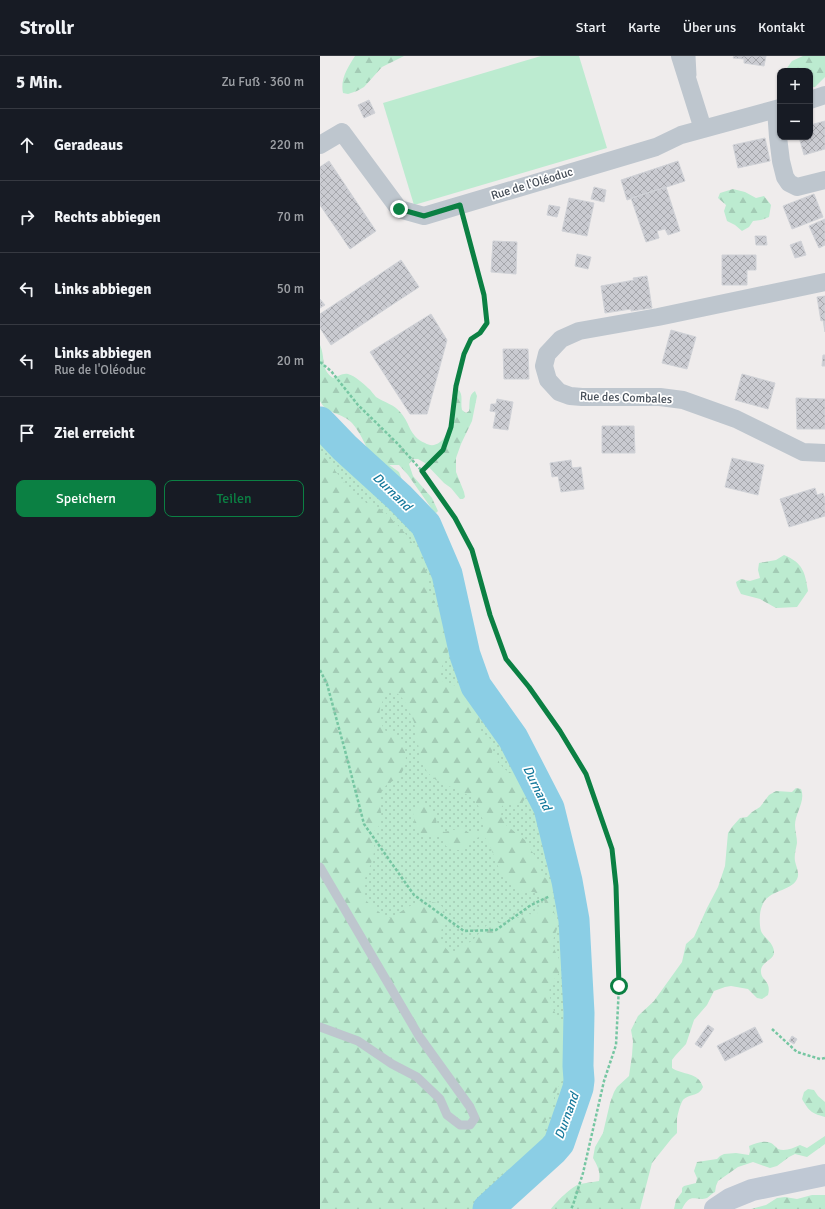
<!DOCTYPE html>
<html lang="de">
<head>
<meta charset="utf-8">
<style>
  :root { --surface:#171b24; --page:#242831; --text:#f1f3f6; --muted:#9ea1a6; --line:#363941; --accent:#0b8043 }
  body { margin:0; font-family:Signika,sans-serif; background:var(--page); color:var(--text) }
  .controls { position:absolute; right:12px; top:12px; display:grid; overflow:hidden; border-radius:8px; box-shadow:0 1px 3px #0004 }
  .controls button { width:36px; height:36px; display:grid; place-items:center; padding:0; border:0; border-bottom:1px solid var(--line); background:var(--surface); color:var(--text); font:20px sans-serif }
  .stop { position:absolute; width:12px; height:12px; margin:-9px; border:3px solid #0b8043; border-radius:50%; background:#fff }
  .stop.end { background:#0b8043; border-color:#fff; box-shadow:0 1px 4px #0008 }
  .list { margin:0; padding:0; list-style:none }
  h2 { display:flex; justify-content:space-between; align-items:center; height:52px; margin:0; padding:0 16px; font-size:17px }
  h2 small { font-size:13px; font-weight:400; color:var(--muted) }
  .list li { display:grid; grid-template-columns:26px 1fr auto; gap:12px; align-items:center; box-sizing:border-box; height:72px; padding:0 16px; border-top:1px solid var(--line) }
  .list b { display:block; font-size:15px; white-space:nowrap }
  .list p { margin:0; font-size:13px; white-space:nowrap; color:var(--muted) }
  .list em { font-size:13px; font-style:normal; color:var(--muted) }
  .actions { display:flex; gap:8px; padding:12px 16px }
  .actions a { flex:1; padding:9px 0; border:1px solid var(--accent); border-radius:8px; text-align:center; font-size:14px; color:var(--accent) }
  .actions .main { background:var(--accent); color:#fff }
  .icon { flex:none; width:22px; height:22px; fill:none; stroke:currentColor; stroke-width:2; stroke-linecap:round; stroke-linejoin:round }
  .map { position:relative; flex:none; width:505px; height:1153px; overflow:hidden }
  header { display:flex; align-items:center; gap:24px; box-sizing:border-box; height:56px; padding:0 20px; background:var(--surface); border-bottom:1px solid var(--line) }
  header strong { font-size:19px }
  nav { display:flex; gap:22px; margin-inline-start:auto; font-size:14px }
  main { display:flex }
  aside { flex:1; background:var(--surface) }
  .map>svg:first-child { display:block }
</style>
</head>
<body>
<header>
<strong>Strollr</strong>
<nav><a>Start</a><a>Karte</a><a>Über uns</a><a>Kontakt</a></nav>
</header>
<main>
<aside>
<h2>5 Min.<small>Zu Fuß · 360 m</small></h2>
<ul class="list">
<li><svg class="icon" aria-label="ahead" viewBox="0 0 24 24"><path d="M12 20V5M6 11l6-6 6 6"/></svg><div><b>Geradeaus</b></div><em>220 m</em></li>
<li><svg class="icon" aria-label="right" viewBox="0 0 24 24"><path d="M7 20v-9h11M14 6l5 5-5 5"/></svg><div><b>Rechts abbiegen</b></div><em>70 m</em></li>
<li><svg class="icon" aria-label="left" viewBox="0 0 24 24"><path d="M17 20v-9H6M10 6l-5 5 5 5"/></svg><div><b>Links abbiegen</b></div><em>50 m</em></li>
<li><svg class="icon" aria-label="left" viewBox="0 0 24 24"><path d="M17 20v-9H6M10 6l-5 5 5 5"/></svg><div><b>Links abbiegen</b><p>Rue de l'Oléoduc</p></div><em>20 m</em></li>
<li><svg class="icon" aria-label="arrive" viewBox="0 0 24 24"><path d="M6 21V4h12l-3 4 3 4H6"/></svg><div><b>Ziel erreicht</b></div></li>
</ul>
<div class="actions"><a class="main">Speichern</a><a>Teilen</a></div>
</aside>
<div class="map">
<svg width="505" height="1153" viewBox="0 0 505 1153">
  <defs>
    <pattern id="green-dots" width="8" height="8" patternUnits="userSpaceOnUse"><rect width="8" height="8" fill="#bcebd0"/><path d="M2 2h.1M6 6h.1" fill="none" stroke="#a3cbb5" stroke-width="1.8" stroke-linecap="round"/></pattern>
    <pattern id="forest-firs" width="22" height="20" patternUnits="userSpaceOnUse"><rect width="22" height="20" fill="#bcebd0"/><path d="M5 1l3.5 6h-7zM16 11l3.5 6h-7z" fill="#a3cbb5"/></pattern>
    <pattern id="building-cross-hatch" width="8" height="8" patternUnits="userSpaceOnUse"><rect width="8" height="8" fill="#cacbd1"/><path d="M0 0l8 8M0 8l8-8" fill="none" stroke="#a6a7ac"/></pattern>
  </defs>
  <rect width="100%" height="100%" fill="#efecec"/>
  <path fill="url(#green-dots)" d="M0,359L79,416L159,624L238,752L264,1031L225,1105L176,1153H0Z"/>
  <path fill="url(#forest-firs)" fill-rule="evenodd" d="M35,0H84L62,11L44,31L37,35L28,38L23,37C20,23 28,11 35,0Z
    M483,0H505V21L495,31H490V15H468L467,12L472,5Z
    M413,133L425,136L436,142L444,140L451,149L449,161L441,164L433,165L429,171L422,175L415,169L407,165L404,155L406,149L398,142L400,137Z
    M0,289C6,303 0,313 13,322C18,321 22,317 28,318C35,320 43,327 48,332C51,334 53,338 56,341C65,347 74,348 81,357C91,369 89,380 105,387C110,390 115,390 120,386C128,381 133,360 134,350C135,343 132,338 138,333C144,339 140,346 142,354L146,357L149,355C150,348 148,339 155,335L157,340L152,365L141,388L136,402V416L144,436L145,441L143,443H140L131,432L124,427L105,407L98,403H93L89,408L93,420L112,442L118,455L116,457L114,456L88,419L79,409C69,409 60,410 52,402C46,391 41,377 32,367C23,357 6,358 0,345Z
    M0,397L7,404L26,429L38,442L60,453L67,458L84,476L99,496L108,519V535L118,552L122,565L129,575L131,583L130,591L120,615L121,624C128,629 135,629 142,631C157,637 160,661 161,676L173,685V691L172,697L184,713L203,723L208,729V738L202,747L195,748L190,746L182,750L181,759L186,769L205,784L219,807V811L223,820L229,825L234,834L233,853L236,862L238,870L234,881L232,889L240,905L239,917L230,929L229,938L234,955L248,977L249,985L243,1001L244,1011V1021L235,1037L232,1053L225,1065L224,1081L222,1087L193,1110L162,1132L156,1139L150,1153H0ZM70,636L78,638L84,644L94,666L99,693V699L107,716L116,724L150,740L158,749L164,768V773L158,777H149L144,773H138L124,776L117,771L116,762L109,750L99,748L93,757L95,768L98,777L112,781H120L122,782L126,790L133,794H139L147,791L156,782L164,780L170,790L180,815L184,823L203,836H214L220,839L225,846L216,859L209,858L182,867L176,865L168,868L153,884L132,898C127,894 123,890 121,884C118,873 133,854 117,847C113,846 109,846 105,847C100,848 95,848 90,850C75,857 73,870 56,853C53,850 47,847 45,842C38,826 53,811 54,795C54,794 55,790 54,789C54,787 52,786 51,784C51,782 51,780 52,778C55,773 60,771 61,765C63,753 56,748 62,735C66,726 75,726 80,719C89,708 87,691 78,681C74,678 68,676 64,674C63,670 60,666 60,662C58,652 63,642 70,636Z
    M464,499C483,507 485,516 488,535L477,551L456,552L440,543L421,538L417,530L416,526L421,523L430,525L440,522L438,514L439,507L456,504Z
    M476,732L481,733C486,745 475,757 475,769C475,775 477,781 477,787C476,793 474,799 475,805C476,811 480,817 477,823C471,836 448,833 442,850C439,856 439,872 442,877C446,883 453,887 454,895C455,904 442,905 441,914C440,925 452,924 448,939L442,943L437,942L428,933L411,930L405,931L394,935L387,949L374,964L366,988L355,1000L352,1004V1012C362,1019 379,1016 383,1031C378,1041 372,1037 364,1043C361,1045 357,1060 357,1064C357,1068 357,1072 357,1077L352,1082L332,1107L320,1153H231C236,1146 252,1130 260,1128C266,1127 273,1126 279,1125C281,1116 277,1109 273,1102L275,1091L283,1077L290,1047L294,1036L297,1031L309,1020L312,999L313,985L311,974L318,960L334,945L362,906L366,888L374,881L387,852L398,831L405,810L408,777L412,771L420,762L427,761L432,756L440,751L449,739L456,735L472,736Z
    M488,1033L494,1034L498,1040L505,1046V1061C491,1057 489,1055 482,1043L484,1036Z
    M505,1080V1088L487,1101L475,1098L469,1101L457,1110L450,1112L433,1106L418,1111L398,1125L396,1130L395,1136C392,1137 389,1141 387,1142C375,1146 371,1135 362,1153H354L356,1144L362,1136V1132L364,1130L376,1127L377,1122L374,1115L377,1106L397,1103L400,1100L404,1098L416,1097L429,1099L430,1095L429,1090C436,1087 444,1084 451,1087C453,1088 456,1091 458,1093C465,1096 473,1092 480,1089L487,1092Z
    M492,1139H505V1153H431L446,1149L457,1142L465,1141L477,1143Z"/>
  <path fill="#bcebd0" d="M221,0H259L287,92L94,149L63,47Z"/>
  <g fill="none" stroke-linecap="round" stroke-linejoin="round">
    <path stroke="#8bcee5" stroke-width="31" d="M0,366L25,392L80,442L106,469L127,518L145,599L156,630L193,682L229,752L247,825L254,864L259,957L258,1010L259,1024L258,1032L239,1087L233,1094L168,1153"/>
  </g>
  <path fill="url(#building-cross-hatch)" stroke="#d0d2d7" d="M414,0H446L444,10L424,7V3L413,2Z
    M49,44L55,57L44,62L38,49Z
    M505,65V93L484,99L479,81H490V69Z
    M445,82L450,105L418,112L413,89Z
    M9,105L56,175L30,193L0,149V111Z
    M358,105L365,125L307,144L301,124Z
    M274,131L286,134L284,146L271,143Z
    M346,131L360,175L348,179L345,173L337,175L339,182L326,186L311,142Z
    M494,138L503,161L472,173L463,150Z
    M249,142L274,147L267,180L242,175Z
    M229,149L240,151L237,161L227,159Z
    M505,163V189L499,192L489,170Z
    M435,180H446L447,189H436Z
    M173,185L197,186L196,218L171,216Z
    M481,185L486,199L475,202L470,189Z
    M257,198L271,201L268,213L255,210Z
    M402,199H436V214H427V229H402Z
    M81,204L99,231L11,289L0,272V258Z
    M327,220L332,252L311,255V253L285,257L281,230L314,224L313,222Z
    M505,240V276L503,264L501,265L497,241Z
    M0,243L5,249L0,252Z
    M111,258L127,284L107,358H90L50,296Z
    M351,274L376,281L367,313L342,307Z
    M183,293H208L209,323H184Z
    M503,299H505V310H502Z
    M422,318L455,327L448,353L415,344Z
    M476,342L505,343V373H477Z
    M177,343L193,346L188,374L173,372L176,356L170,355L171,348H176Z
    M282,370H314L315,397H282Z
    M412,402L444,409L438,439L405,431Z
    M251,404L252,412L261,411L264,433L241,436L238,420L232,421L230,407Z
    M495,432L497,439L503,437L505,443V460L469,471L460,443Z
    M388,969L394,973L381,992L375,988Z
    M435,971L443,986L405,1005L397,990Z
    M472,980L477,983L474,988L469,985Z"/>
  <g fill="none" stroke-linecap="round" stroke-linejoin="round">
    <path stroke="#76c6a2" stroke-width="2.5" stroke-dasharray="3 2" stroke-linecap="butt" d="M0,306L11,315L38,349L77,387L102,415L135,462L152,494L170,559L186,603L209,631L241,675L266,718L292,793L296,830L299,930L296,989L284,1025L263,1117L253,1149L251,1153
      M102,415L123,394L131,371L135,330L144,298L151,283L160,277L167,267L164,239L145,165
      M0,614L7,628L27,702L44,768L94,839L144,875L176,874L211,849L230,840
      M452,973L477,996L500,1003L505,1002"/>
    <path stroke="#bec6ce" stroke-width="9" d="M371,0L372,19
      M0,811L99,980L150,1051L155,1062L150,1069H140L127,1059L120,1043L97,1021L72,1008L38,985L0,971"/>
    <path stroke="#bec6ce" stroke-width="18" d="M360,0L383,73
      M490,44L505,39
      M456,53L458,81L461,105L465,121L469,127L477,131L505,124
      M0,89L22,76L79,153L104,160L336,91L361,79L460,52
      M505,226L338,261L259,275L241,283L227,298L224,310L228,324L239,336L250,340L262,341H340L363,344L416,363L483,396L505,397"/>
    <path stroke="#bfc8d4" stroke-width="22" d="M395,1153L410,1143L432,1134L505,1119"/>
  </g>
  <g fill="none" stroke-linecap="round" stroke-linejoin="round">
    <path stroke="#0b8043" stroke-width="5" d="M79,153L104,160L140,149L164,239L167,267L160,277L151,283L144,298L136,330L131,371L123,394L102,415L135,462L152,494L170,559L186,603L209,631L240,675L266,718L292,793L296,830L299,930"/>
  </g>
  <g text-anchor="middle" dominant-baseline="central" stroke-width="3.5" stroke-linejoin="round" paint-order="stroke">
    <g font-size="12" fill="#464e58" stroke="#fff">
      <text transform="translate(212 128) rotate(-17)">Rue de l'Oléoduc</text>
      <text transform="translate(306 342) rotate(2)">Rue des Combales</text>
    </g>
    <g font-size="13" font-style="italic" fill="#15799c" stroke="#fff">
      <text transform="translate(72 436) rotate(44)">Durnand</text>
      <text transform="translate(217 732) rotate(64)">Durnand</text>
      <text transform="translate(247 1060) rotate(-70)">Durnand</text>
    </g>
  </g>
</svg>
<div class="controls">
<button>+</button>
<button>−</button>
</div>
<div class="stop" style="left:299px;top:930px"></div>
<div class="stop end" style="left:79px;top:153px"></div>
</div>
</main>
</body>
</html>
